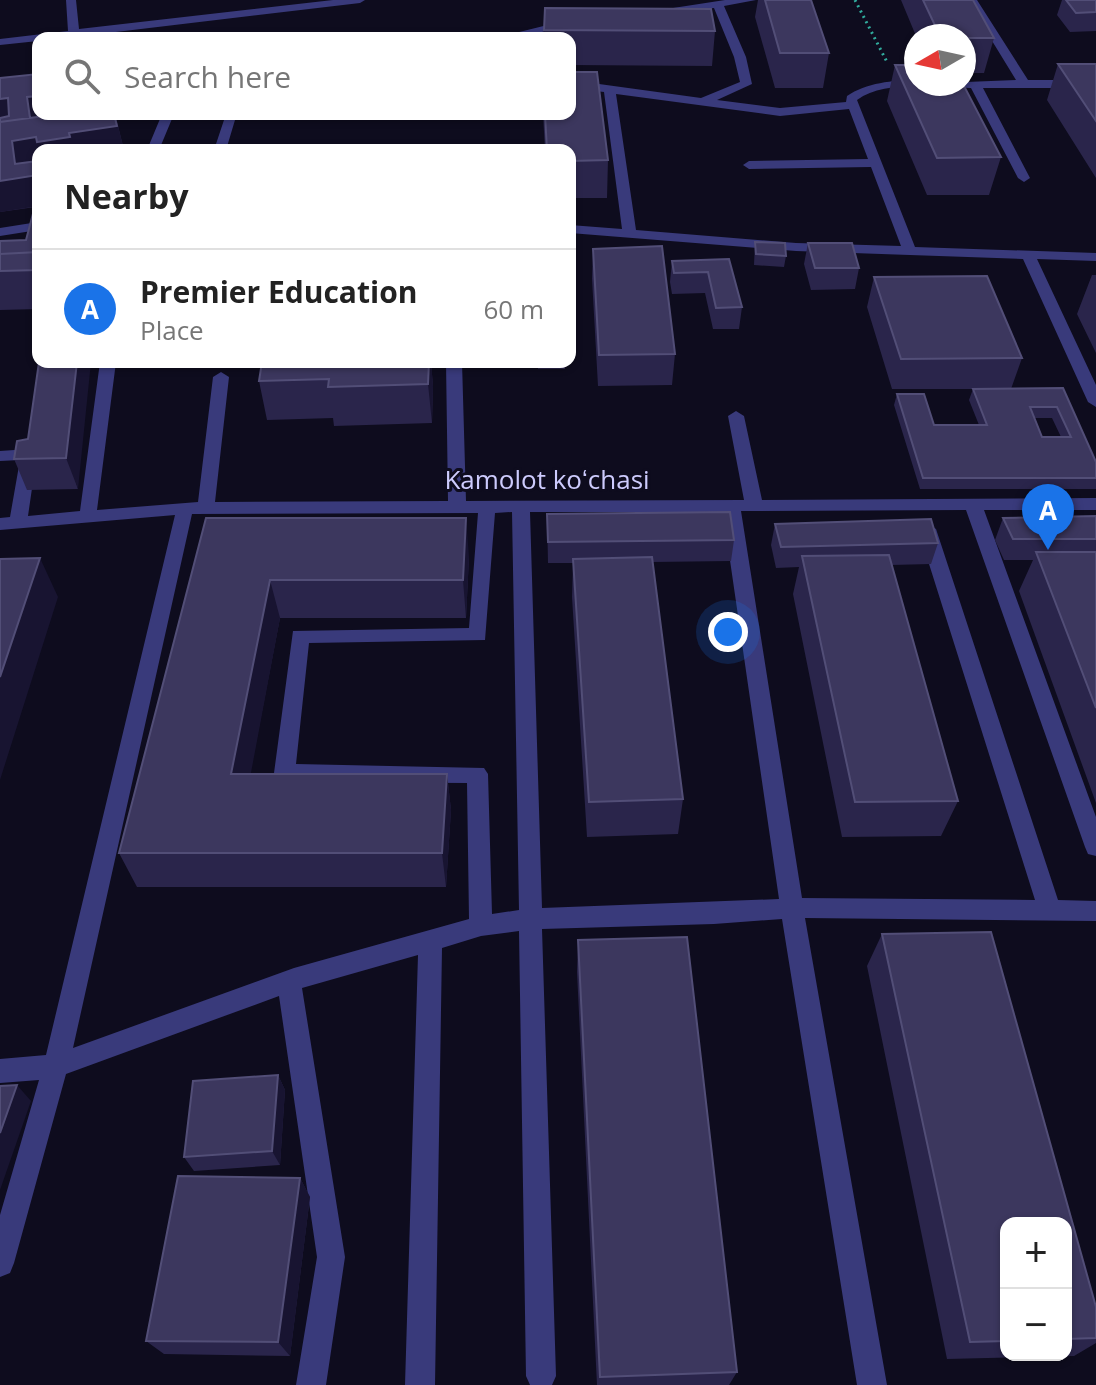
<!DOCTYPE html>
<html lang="en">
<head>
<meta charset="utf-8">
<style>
  :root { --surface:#fff; --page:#f2f2f2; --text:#222; --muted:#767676; --line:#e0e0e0; --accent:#1a73e8 }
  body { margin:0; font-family:"Open Sans",sans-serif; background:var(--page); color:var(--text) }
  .controls { position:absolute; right:24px; bottom:24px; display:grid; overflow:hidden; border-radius:16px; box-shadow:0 2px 6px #0004 }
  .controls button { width:72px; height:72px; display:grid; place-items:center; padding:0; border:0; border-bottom:2px solid var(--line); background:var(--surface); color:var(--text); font:40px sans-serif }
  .compass { position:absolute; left:904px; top:24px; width:72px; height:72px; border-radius:50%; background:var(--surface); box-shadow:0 2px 6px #0004; rotate:261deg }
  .you { position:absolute; left:728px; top:632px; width:28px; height:28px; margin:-20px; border:6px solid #fff; border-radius:50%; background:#1a73e8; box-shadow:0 0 0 12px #1a73e833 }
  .badge { display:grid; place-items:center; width:52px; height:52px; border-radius:50%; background:var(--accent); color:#fff; font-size:26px; font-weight:700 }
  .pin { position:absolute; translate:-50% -66px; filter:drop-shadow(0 2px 4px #0008) }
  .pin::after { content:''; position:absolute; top:42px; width:28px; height:24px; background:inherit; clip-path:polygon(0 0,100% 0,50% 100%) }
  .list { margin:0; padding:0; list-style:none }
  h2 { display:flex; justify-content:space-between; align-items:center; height:104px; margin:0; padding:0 32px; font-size:34px }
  h2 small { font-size:26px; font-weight:400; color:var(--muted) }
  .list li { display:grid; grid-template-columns:52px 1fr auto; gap:24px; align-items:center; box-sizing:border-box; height:120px; padding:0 32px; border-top:2px solid var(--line) }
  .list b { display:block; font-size:30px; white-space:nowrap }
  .list p { margin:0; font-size:26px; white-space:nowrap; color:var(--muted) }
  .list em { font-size:26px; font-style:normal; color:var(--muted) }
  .icon { flex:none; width:44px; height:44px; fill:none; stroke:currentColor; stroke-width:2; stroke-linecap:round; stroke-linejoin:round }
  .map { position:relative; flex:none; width:1096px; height:1385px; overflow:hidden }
  .search { position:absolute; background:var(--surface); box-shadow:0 2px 6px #0004; left:32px; top:32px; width:544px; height:88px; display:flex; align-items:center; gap:20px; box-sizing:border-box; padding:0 28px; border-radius:16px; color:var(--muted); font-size:30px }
  .panel { position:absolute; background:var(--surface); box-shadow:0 2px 6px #0004; left:32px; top:144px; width:544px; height:224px; border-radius:16px }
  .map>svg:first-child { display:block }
</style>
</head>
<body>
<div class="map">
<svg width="1096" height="1385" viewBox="0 0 1096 1385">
  <rect width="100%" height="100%" fill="#0e0c1e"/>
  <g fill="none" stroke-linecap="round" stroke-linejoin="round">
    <path stroke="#31ac9d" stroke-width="3" stroke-dasharray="2 4" stroke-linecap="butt" d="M855,0L887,62"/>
    <path fill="#393a7b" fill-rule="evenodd" d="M66,0H76L79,29L333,0H365L360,3L74,37L38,38V41L0,45V39L68,31Z
      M725,0H756L724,6L746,57L752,84L717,100L780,108L846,102L847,96C866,83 893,80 916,80V84L1016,80L967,0H977L1028,80H1096V88H983L1030,178L1024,182L1018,178L971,88C937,88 886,79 857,100L915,247L1096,253V261L1037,259L1096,385V407L1088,402L1023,259L796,251L570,233V225L622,229L604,92L570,88V80L701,98L740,82L734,57L714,8L652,15L647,12ZM616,94L780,116L849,109L868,159L749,161L743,165L749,169L871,167L901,246L796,243L636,230Z
      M568,20L572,21V25L516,38H495Z
      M162,114H174L159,150H147Z
      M225,117L235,120L226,150H214Z
      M38,222V230L0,236V228Z
      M100,362H116L97,510L198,502L213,377L221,372L229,377L215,502L448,501L446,362H462L466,501L744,500L728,416L736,411L744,416L762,500L1096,498V510H984L1096,817V856L1088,854L1085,847L966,510L741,511L802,898L1035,900L918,529L927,523L936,529L1058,900L1096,901V921L805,918L887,1385H857L782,919L714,924L542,929L556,1376L552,1385H530L526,1376L519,931L481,936L442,948L435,1385H405L418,955L302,988L345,1257L326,1385H296L317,1257L279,996L66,1074L14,1263L10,1273L0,1277V1215L39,1080L0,1083V1059L46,1055L175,515L0,530V518L10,517L20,460L0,461V451L29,449L37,454L28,516L80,511ZM512,512L519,910L492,914L488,774L484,768L296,764L309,643L485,640L495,513ZM530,512H723L779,899L542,908ZM478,513L469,628L293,631L274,773L278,779L285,782L467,783L469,919L294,968L73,1048L192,514Z"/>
  </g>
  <path fill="#2a254b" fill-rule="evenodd" d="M758,0H811L829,53L823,88H775L755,17Z
    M901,0H973L994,38L984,73H964V36H916Z
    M1062,0H1096V31L1070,32L1057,15Z
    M545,8L715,31L712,66L570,65V38H544Z
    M1058,64H1096V178L1047,100Z
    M895,65L1001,157L989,195H927L887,101Z
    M38,74V114H54L34,117L59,114H115L124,150H38V309L0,310V241L26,240L35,207L0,212V78Z
    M543,114H570L608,160L607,198H570V150H545Z
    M755,242L786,256L784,267L754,265Z
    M808,243L859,268L855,289L811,290L804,264Z
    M593,249L675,354L672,385L598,386L592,279Z
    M729,259L742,307L739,329H713L705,293L672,294L670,282L672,261Z
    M1092,275H1096V353L1077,314Z
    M874,277L1022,358L1011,389L1063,388L1096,462V489H920L894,405L897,394L934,425H979L969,400L973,389H892L867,307ZM1034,418H1052L1061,437H1042Z
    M39,362L78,489L27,490L14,459L28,439Z
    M262,362H431L433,386L432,423L334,426L333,418L267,420L259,381Z
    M538,362H566L565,369H538Z
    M547,514L734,540L731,561L652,562L683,799L678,834L587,837L572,597L573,563H548Z
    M1096,516V803L1019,591L1033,560H1004L995,540L1003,518Z
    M206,518L469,557L466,618H280L250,774H447L451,810L446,887H137L119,853Z
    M775,524L938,543L931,564L891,565L958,801L941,836L842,837L793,594L799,567L776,568L771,545Z
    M991,932L1096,1307V1343L1074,1356L947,1359L867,966L882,934ZM1006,1223H1066V1355H1006Z
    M578,940L737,1372L729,1385H597L577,972Z
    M278,1075L285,1090L280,1165L194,1171L184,1157Z
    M300,1178L310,1197L290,1356L164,1354L146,1341Z"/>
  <path fill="#181431" d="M38,96V114H54L69,133L115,114L124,150H38V206L0,212V153L27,97Z
    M8,98L15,117L0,119V99Z
    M77,362H91L78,489L66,458Z
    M429,362H431L433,386L432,423L428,384Z
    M466,518L469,557L466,618L463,580Z
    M40,558L58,597L0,780V677Z
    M270,580L280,618L244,810L231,774Z
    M447,774L451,810L446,887L442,853Z
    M278,1075L285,1090L280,1165L272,1151Z
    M17,1085L31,1101L0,1190V1133Z
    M300,1178L310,1197L290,1356L278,1342Z"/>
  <path fill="#3c375e" stroke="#524e77" stroke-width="2" fill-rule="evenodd" d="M765,0H811L829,53H780Z
    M923,0H973L994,38H964V36H940Z
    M1066,0H1096V12L1076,13Z
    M545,8L711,9L715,31L544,30Z
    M1058,64H1096V121Z
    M895,65H916V84H963L1001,157L937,158Z
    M570,72H597L608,160L570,161V150H547L545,114H570Z
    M38,74V96L27,97L30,118L0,122V118L9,116L8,98L0,99V78Z
    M59,114H114L117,126L69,133L70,137L37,142L36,137L12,141L15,164L38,161V175L0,181V122Z
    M38,205V252L0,254V241L26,240L35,206Z
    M755,242L785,243L786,256L756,254Z
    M808,243H852L859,268H815Z
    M662,246L675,354L599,355L593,249Z
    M38,252V270L0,271V254Z
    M729,259L742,307L716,308L708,272L674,273L672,261Z
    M987,276L1022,358L901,359L874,277Z
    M39,362H77L66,458L14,459L17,441L28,439Z
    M262,362H429L428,384L328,387L329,379L259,381Z
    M1063,388L1096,462V478H923L897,394H924L934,425H987L973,389ZM1030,407H1057L1071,437H1042Z
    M730,512L734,540L548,542L547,514Z
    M1096,516V539H1013L1003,518Z
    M206,518H466L463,580H270L231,774H447L442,853H119Z
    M931,519L938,543L781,547L775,524Z
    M1036,552H1096V708Z
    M889,555L958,801L855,802L802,556Z
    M652,557L683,799L589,802L573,559Z
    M40,558L0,677V559Z
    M991,932L1096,1307V1338L1066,1339V1223H1006V1341L970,1342L882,934Z
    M687,937L737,1372L600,1377L578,940Z
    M278,1075L272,1151L184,1157L193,1081Z
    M17,1085L0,1133V1086Z
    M178,1176L300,1178L278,1342L146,1341Z"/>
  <g text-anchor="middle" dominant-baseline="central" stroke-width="6" stroke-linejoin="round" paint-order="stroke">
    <g font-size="26" fill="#cdcbfd" stroke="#0e0c1e">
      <text x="547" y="479">Kamolot koʻchasi</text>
    </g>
  </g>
</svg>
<div class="controls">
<button>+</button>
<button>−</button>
</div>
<svg class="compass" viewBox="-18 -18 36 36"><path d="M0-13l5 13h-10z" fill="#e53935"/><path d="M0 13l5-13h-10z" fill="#767676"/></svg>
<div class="you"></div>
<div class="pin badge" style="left:1048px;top:550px">A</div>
<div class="search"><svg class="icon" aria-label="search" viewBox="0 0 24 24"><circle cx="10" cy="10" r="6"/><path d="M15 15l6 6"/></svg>Search here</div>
<section class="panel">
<h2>Nearby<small></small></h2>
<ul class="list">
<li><span class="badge">A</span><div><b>Premier Education</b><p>Place</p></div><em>60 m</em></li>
</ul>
</section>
</div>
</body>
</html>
